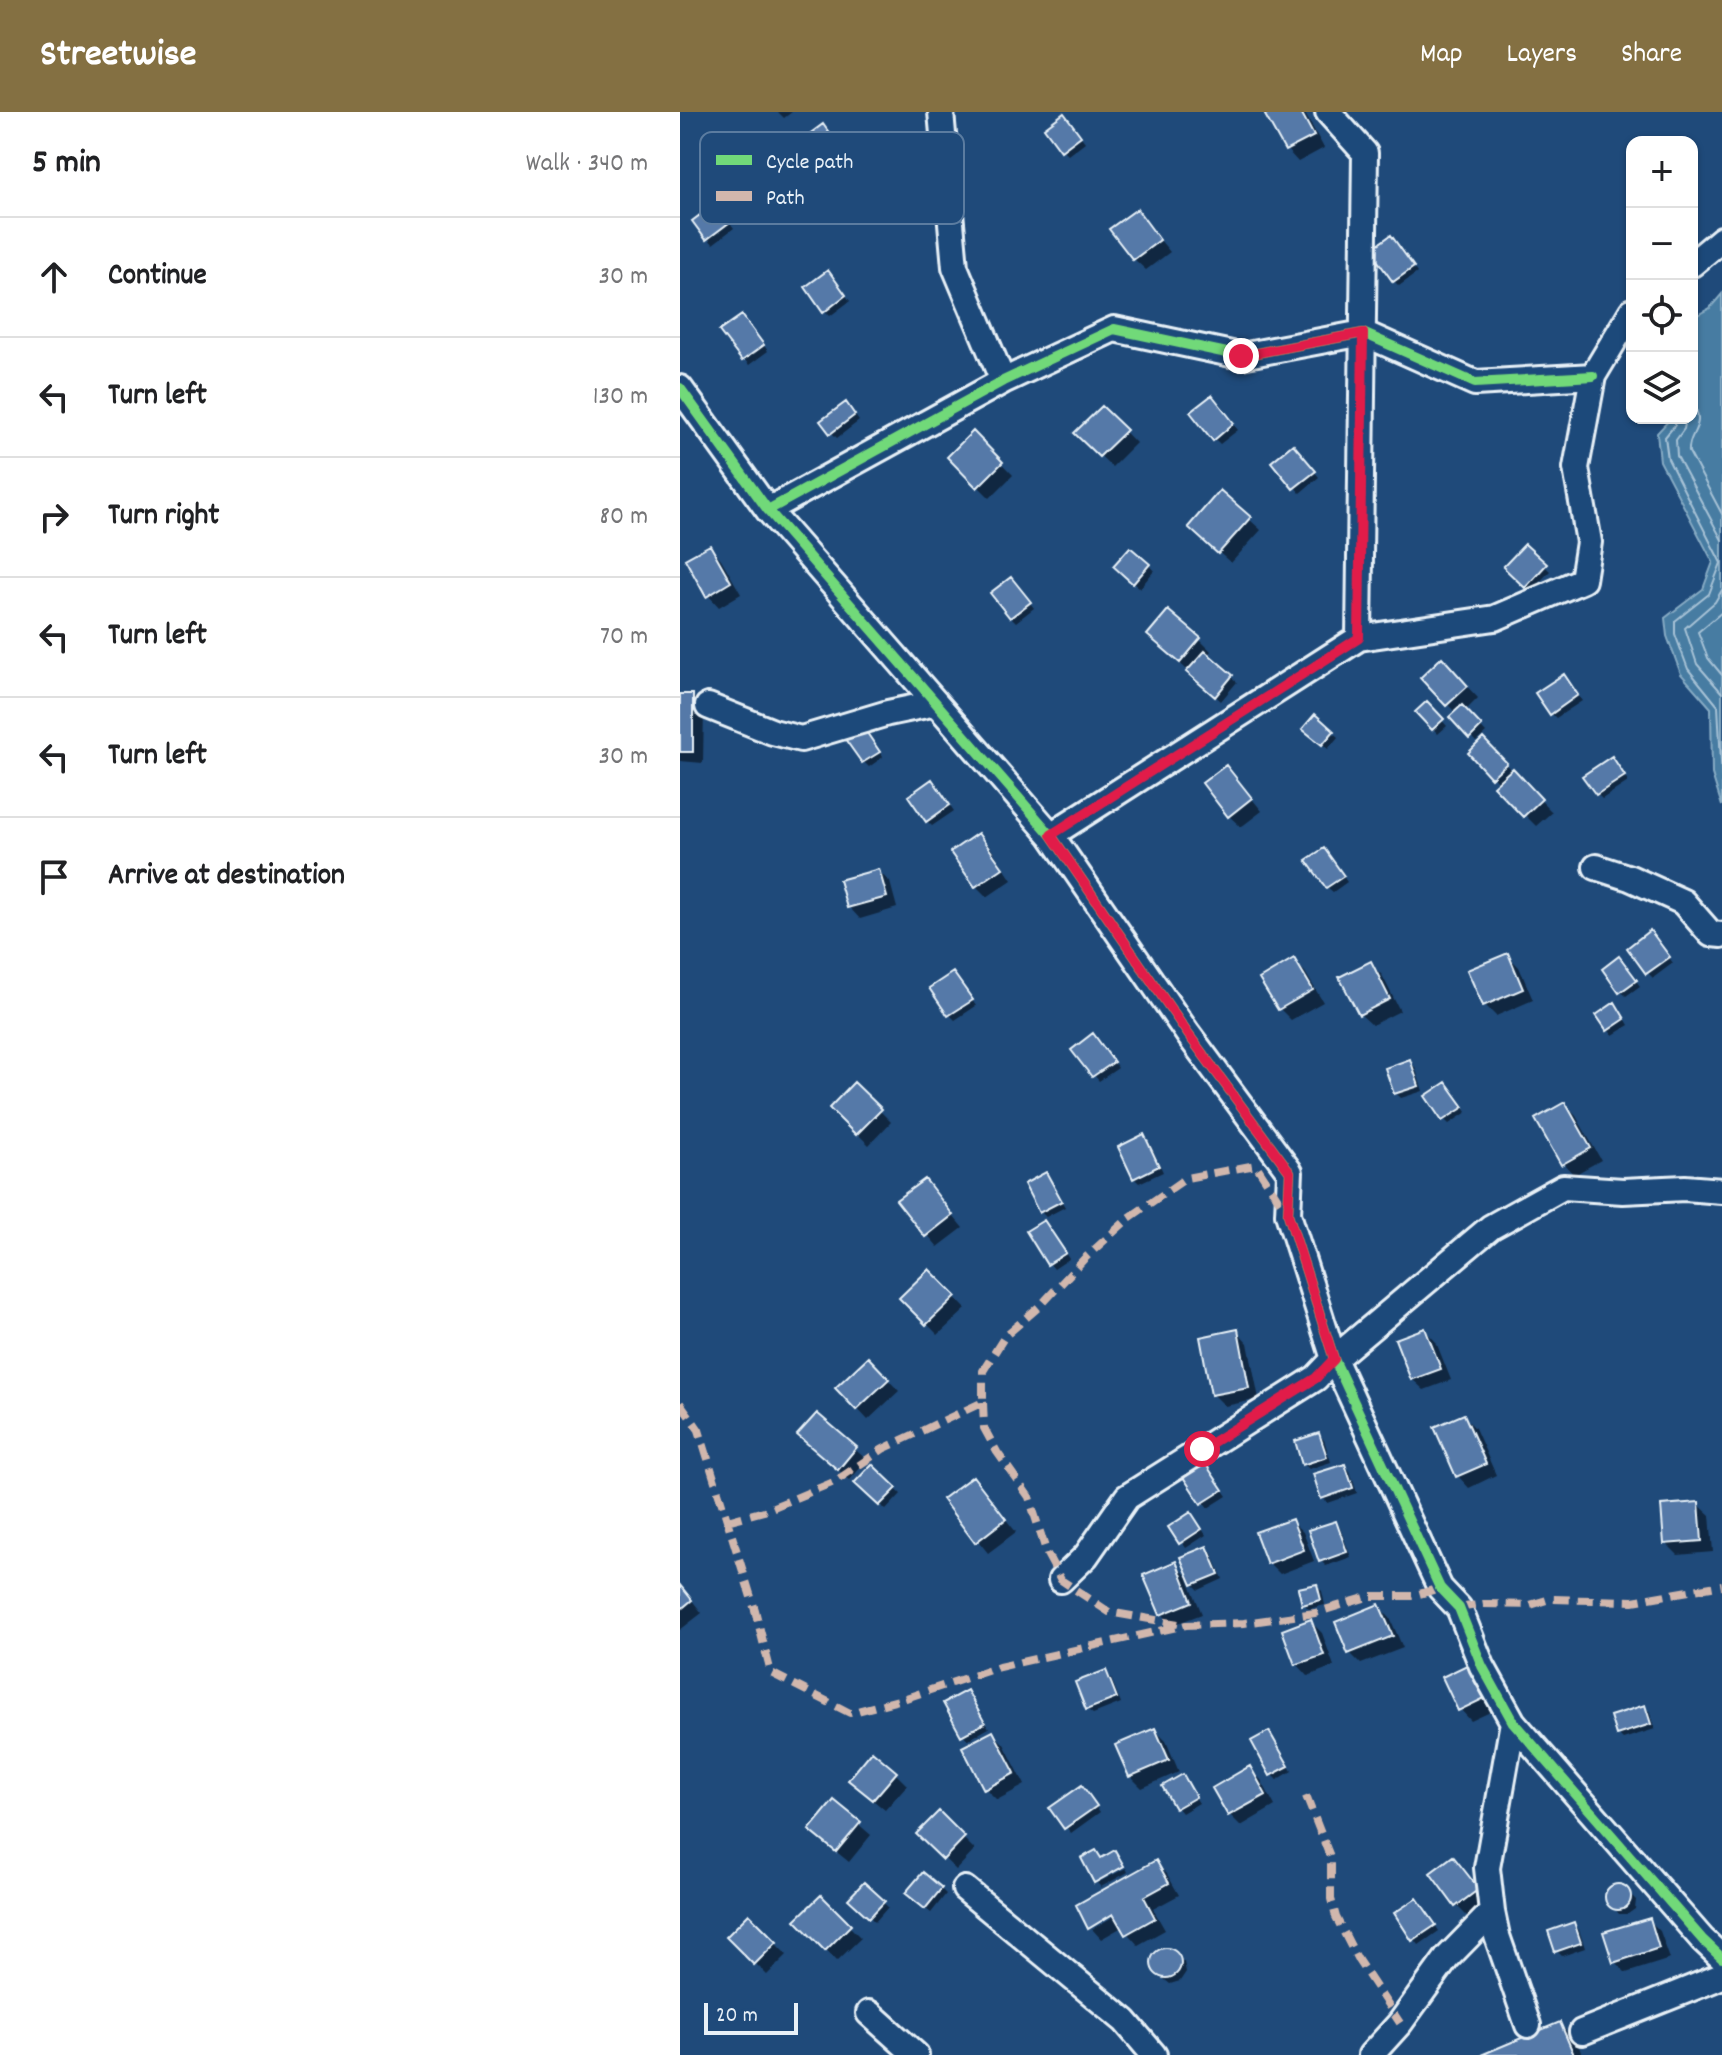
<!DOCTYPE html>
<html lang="en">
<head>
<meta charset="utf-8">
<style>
  :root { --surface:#fff; --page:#f2f2f2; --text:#202124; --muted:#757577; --line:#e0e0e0; --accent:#847042 }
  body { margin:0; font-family:Dekko,sans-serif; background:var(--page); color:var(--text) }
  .controls { position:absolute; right:24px; top:24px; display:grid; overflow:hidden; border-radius:16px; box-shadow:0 2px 6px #0004 }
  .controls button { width:72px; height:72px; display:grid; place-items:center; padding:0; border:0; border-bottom:2px solid var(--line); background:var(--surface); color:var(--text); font:40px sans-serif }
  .scale { position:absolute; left:24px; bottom:20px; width:94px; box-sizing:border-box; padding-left:8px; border:4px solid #e8f1f8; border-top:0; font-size:22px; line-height:28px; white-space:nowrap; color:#e8f1f8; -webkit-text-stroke:6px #1f4a7a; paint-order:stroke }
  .stop { position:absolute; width:24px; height:24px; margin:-18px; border:6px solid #e11d48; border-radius:50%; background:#fff }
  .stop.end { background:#e11d48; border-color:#fff; box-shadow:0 2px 8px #0008 }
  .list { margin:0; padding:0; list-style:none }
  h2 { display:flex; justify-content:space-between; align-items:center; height:104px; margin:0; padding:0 32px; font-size:34px }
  h2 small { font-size:26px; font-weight:400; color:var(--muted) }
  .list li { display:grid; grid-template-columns:52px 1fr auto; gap:24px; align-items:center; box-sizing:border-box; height:120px; padding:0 32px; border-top:2px solid var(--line) }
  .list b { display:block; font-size:30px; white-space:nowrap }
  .list em { font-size:26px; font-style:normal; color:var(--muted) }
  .icon { flex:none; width:44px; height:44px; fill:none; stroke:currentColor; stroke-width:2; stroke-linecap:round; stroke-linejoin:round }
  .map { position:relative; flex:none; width:1042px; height:1943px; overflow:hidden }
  header { display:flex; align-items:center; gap:48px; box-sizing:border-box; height:112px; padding:0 40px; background:var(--accent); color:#fff }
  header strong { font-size:38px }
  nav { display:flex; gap:44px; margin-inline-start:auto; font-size:28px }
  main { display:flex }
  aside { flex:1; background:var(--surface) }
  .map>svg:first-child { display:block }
</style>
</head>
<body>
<header>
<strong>Streetwise</strong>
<nav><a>Map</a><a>Layers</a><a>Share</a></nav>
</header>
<main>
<aside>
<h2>5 min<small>Walk · 340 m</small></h2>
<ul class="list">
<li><svg class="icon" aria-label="ahead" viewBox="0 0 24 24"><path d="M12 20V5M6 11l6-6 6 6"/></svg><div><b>Continue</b></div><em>30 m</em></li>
<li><svg class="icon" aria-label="left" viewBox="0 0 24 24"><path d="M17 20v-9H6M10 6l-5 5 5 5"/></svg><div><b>Turn left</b></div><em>130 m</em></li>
<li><svg class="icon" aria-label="right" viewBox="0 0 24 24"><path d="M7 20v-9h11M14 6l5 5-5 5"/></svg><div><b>Turn right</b></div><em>80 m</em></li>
<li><svg class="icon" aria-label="left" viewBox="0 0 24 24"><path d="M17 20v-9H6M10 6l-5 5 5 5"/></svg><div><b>Turn left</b></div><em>70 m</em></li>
<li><svg class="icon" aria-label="left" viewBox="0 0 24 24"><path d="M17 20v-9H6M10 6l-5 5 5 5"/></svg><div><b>Turn left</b></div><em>30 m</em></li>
<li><svg class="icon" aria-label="arrive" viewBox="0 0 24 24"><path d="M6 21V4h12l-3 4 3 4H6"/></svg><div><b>Arrive at destination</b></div></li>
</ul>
</aside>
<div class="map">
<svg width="1042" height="1943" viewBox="0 0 1042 1943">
  <rect width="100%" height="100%" fill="#1f4a7a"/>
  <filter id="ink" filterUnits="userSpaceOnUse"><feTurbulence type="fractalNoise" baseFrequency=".0125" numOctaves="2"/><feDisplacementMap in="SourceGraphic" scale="16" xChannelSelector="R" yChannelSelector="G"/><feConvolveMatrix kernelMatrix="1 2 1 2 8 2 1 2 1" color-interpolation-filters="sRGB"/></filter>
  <g filter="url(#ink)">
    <path fill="#467ca2" stroke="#87abc4" stroke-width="2" d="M1042,182V694L1032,662L1031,596L1001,562L987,524L985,506L1023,477L1033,450L980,349L977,321L991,306H1012V206L1030,196Z"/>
    <path fill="#0007" d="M98,0H112L104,6Z
      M594,0H624L644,36L618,50L607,38L588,4Z
      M389,9L405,30L388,43L383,38Z
      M41,99L54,116L33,132L28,126Z
      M457,100L490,140L466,158L454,147Z
      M716,131L737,161L719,174L714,169Z
      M153,166L170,189L150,204L145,199Z
      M67,211L88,239L69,253L42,220Z
      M536,291L558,318L540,332L535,327Z
      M422,296L456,331L432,355L397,321Z
      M171,298L179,309L157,326L151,320Z
      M293,322L333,363L310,386L269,345Z
      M618,340L639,365L620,381L594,350Z
      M569,407L581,418L551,451L522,426Z
      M30,435L41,447L61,482L39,495L28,483Z
      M845,435L870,459L851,479L826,455Z
      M469,453L474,459L460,476L440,459Z
      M336,473L354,496L336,510L331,505Z
      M520,528L531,539L527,544L557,570L541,589L481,534Z
      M762,548L798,586L785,599L806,621L796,630L772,605L776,601L742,566Z
      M889,570L902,589L876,606L871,601Z
      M0,584H13L24,595L23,651L0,649Z
      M747,592L767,614L758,622L738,600Z
      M635,605L658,625L648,637L630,622Z
      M188,623L203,645L189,655L184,650Z
      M803,629L872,700L856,714L816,674L819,671L791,641Z
      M937,652L948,670L922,687L917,682Z
      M546,655L582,699L561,715L549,704Z
      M257,675L274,699L252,714L247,709Z
      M298,724L310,735L332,768L307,785L296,774Z
      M649,743L667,770L653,780L647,775Z
      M198,759L210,770L217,796L180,807L169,795Z
      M975,826L993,851L973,866L968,861Z
      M827,843L839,855L853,888L816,904L804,892Z
      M614,849L625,860L643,890L611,908L600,897Z
      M690,852L702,863L720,899L692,913L680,902Z
      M944,852L960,874L946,884L941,879Z
      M278,867L296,894L275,908L270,903Z
      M940,898L949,913L933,923L928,918Z
      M418,929L438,956L419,969L394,938Z
      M729,949L735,955L743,979L721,986L716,981Z
      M174,973L211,1010L189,1033L151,996Z
      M771,977L787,1000L769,1012L764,1007Z
      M885,992L896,1004L921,1048L894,1063L883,1051Z
      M464,1025L469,1030L483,1060L459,1071L454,1066Z
      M366,1063L385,1095L366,1105L361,1100Z
      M244,1069L283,1116L258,1135L219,1089Z
      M369,1115L389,1147L374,1157L369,1151Z
      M249,1159L286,1197L258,1223L222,1186Z
      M745,1218L756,1230L771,1268L744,1278L732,1267Z
      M557,1219L568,1231L579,1287L545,1294L533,1282Z
      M188,1247L219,1279L188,1308L158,1276Z
      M137,1304L187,1348L170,1368L131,1335Z
      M783,1304L795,1316L816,1363L789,1376L778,1364L757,1316Z
      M639,1323L644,1328L651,1350L629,1357L624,1352Z
      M521,1347L547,1384L528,1396L502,1359Z
      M665,1354L670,1359L677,1381L648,1391L643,1386Z
      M192,1355L221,1382L206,1398L177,1371Z
      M293,1366L336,1420L308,1441L265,1388Z
      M1018,1392L1030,1403L1033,1440L998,1443L986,1431Z
      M516,1408L526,1423L506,1436L491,1415Z
      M611,1409L623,1420L634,1449L600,1462L588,1450Z
      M655,1411L660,1416L671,1445L646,1454L641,1449Z
      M527,1436L532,1441L543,1467L519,1478L508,1467L522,1502L493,1513L482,1502L495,1452L511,1468Z
      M0,1473L22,1501L0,1518Z
      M636,1474L642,1479L645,1493L629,1497L624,1492Z
      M699,1495L710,1506L723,1536L681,1552L670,1541Z
      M630,1509L642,1521L654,1554L628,1564L617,1552Z
      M792,1553L819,1596L791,1609L780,1597Z
      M426,1561L431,1566L441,1591L413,1602L407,1597Z
      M287,1580L309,1616L288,1628L283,1622Z
      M965,1595L970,1600L975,1617L943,1627L938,1622Z
      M475,1618L486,1629L499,1660L462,1676L450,1664Z
      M313,1621L324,1632L345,1673L317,1688L305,1676Z
      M589,1622L612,1659L597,1668L592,1663Z
      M570,1657L581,1668L595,1694L561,1714L549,1702Z
      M216,1662L227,1673L205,1698L182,1679Z
      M502,1665L519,1691L502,1701L497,1695Z
      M407,1681L420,1700L391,1721L372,1697Z
      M154,1691L191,1723L169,1750L143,1729Z
      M259,1702L295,1738L276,1758L239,1722Z
      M773,1746L808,1789L788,1805L776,1793Z
      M476,1751L487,1762L499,1783L473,1797L485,1818L458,1833L442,1815L421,1827L412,1817L443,1799L441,1796L411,1813V1816L398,1794Z
      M446,1756L448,1760L421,1775L417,1771Z
      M184,1773L208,1795L195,1810L171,1787Z
      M935,1774L943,1775L956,1788L955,1797L948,1802H939L928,1788V1780Z
      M261,1777L266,1782L251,1801L233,1786Z
      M141,1786L181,1826L157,1849L118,1808Z
      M742,1793L759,1819L739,1833L716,1802Z
      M69,1805L107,1843L87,1863L49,1825Z
      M969,1808L980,1819L990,1847L946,1861L935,1850Z
      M894,1812L899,1818L905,1836L882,1844L877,1839Z
      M488,1838L504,1850L506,1860L500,1869L490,1872L474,1859L472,1849L477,1840Z
      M879,1912L897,1929L902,1943H806Z"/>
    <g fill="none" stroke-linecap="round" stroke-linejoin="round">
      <path stroke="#a7c2d6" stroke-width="2" d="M1012,289C1028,316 1007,320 1009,340L1042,402
        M996,306L995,313L985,325L988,347L1041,451L1029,482L995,509V522L1008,557L1038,594L1042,668
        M1006,306L1004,317L996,328L997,344L1042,428
        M1042,478L1035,490L1005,516L1017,552L1042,581
        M1042,500L1018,520L1028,546L1042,563"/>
    </g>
    <path fill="#5479a8" stroke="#e8f1f8" stroke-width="2" d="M590,0H621L634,24L605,39L585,3Z
      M384,1L401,24L381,39L364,16Z
      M143,12L159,35L141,48L124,26Z
      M36,91L50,110L26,128L12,109Z
      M457,97L480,128L453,148L429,117Z
      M711,123L734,155L713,170L690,138Z
      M148,158L166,183L143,201L125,175Z
      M62,203L84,233L62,249L39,219Z
      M532,283L554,311L533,329L510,300Z
      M166,290L175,303L150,322L140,309Z
      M422,294L447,318L419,345L394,321Z
      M293,319L323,350L297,376L267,345Z
      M613,332L636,359L613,377L591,350Z
      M540,378L571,405L538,442L508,415Z
      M845,432L867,452L845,476L823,455Z
      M30,433L51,470L26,485L5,447Z
      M450,435L470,452L453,472L433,454Z
      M331,465L351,490L330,506L310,481Z
      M488,498L521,526L500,551L467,523Z
      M525,539L553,563L535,585L506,560Z
      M762,545L788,574L766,594L740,566Z
      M884,562L898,583L870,603L855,581Z
      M0,582H13V640H0Z
      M747,589L764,607L752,618L735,600Z
      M782,593L802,614L789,627L769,605Z
      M635,602L654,619L642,633L622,617Z
      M183,615L200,640L182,651L165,627Z
      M803,626L827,651L811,666L788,641Z
      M932,644L945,664L916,683L902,664Z
      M546,653L572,686L548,705L522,671Z
      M833,656L862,687L843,705L813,674Z
      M252,667L270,693L246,710L228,684Z
      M298,721L323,756L295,775L270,740Z
      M644,736L664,764L646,776L626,748Z
      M199,757L207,785L167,796L159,768Z
      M970,818L990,845L966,862L947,836Z
      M828,841L843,877L803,894L787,858Z
      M939,844L957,868L939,881L922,857Z
      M614,846L633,878L598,898L579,867Z
      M691,849L710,887L679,903L659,865Z
      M273,860L293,888L268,904L249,876Z
      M935,890L945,907L927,919L916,903Z
      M413,921L434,950L412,965L391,938Z
      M730,947L739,974L714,982L705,956Z
      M174,970L202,997L176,1023L149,996Z
      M766,970L784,995L762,1009L745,984Z
      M885,990L911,1036L881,1053L855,1007Z
      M464,1022L479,1054L453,1067L438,1035Z
      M366,1060L382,1089L359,1101L344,1072Z
      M245,1067L273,1103L245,1125L216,1088Z
      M364,1108L386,1141L367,1153L346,1119Z
      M249,1157L276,1184L246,1213L219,1186Z
      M745,1216L761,1257L731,1268L715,1227Z
      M558,1217L569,1276L531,1283L520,1225Z
      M188,1245L209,1267L176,1298L155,1276Z
      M137,1301L177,1335L158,1358L117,1323Z
      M784,1302L806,1352L776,1365L754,1315Z
      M639,1321L647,1345L622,1353L615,1329Z
      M521,1345L543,1378L521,1392L499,1359Z
      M192,1352L217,1376L199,1394L174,1371Z
      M665,1352L673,1376L641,1387L633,1362Z
      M293,1364L326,1407L295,1431L262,1387Z
      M1019,1390L1022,1429L984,1432L981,1393Z
      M511,1400L522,1417L499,1432L488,1415Z
      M612,1407L624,1438L587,1452L575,1420Z
      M656,1409L667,1440L639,1450L628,1418Z
      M527,1434L539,1462L512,1473L500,1445Z
      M496,1449L512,1490L480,1503L463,1463Z
      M637,1472L641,1488L622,1493L618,1476Z
      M0,1473L12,1488L0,1498Z
      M699,1492L713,1524L668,1542L655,1510Z
      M631,1507L644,1543L615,1553L602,1518Z
      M793,1550L809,1584L778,1599L762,1565Z
      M426,1558L437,1586L406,1598L395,1570Z
      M287,1578L305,1611L281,1624L263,1591Z
      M965,1593L971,1612L936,1623L930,1604Z
      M475,1616L489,1648L449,1665L435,1633Z
      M313,1619L335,1661L304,1678L282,1635Z
      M589,1619L609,1654L590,1664L571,1629Z
      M192,1639L217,1660L193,1688L168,1668Z
      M570,1654L586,1683L548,1704L532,1676Z
      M503,1662L516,1685L495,1697L482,1674Z
      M402,1673L417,1694L384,1717L369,1696Z
      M154,1688L181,1710L156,1740L129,1718Z
      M259,1699L285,1725L263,1748L236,1722Z
      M416,1738L421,1746L435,1738L444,1754L414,1771L401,1746Z
      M773,1744L799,1777L775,1795L750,1761Z
      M476,1748L489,1771L464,1785L475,1806L445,1823L433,1802L408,1817L396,1793Z
      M243,1760L262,1776L245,1797L225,1781Z
      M184,1770L205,1789L189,1806L168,1787Z
      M925 1785a13 13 0 1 1 26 0a13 13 0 1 1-26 0Z
      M141,1783L171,1813L145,1839L115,1808Z
      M737,1786L756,1813L732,1829L714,1801Z
      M69,1802L97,1830L74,1853L46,1825Z
      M970,1806L979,1836L933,1851L923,1820Z
      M894,1810L901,1831L875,1840L868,1819Z
      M471 1851a15 15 0 1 1 30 0a15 15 0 1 1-30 0Z
      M880,1910L894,1943H801Z"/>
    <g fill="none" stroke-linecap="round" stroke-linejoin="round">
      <g stroke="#e8f1f8" stroke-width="30">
        <path id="street" d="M261,0L275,155L323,269
          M648,0L685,41L679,526
          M1012,152L1042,127
          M0,276L88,398L371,723L508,922L610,1060L608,1102L654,1247L760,1476L779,1496L802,1554L833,1610L1022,1827L1042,1846
          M88,398L323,269L434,217L561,244L683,221L795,271L913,264
          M28,594L93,620L121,627L208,601L256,591
          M371,723L679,526L815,506L903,468L909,430L896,356L913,264L952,199
          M916,755L950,766L1003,790L1031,822L1042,823
          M381,1468L406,1444L447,1385L636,1266L654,1247L811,1115L883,1075L943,1079L1005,1076L1042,1079
          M285,1777L445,1909L474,1943
          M812,1800L817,1824L848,1913
          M189,1901L236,1943
          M902,1920L1042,1864
          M691,1943L720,1911L767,1846L812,1800L807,1756L833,1610"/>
      </g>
      <use href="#street" stroke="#1f4a7a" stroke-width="24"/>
      <path stroke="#d1b7ad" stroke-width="8" stroke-dasharray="16 8" stroke-linecap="butt" d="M303,1290L304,1316L317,1340L349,1385L367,1442L381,1468L429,1500L498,1512
        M0,1291L19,1318L75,1498L91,1561L170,1601L226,1586L319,1555L506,1513L564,1511L635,1501L691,1484H732L760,1476
        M47,1409L84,1399L154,1370L203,1337L303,1290V1259L325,1224L362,1192L404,1147L449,1106L506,1066L576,1053L606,1099
        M779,1496L803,1492L850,1493L870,1487L953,1489L1042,1473
        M626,1684L651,1747V1787L656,1805L678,1848L720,1911"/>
      <g stroke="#1f4a7a" stroke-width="15">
        <path id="cycleway" d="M0,276L88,398L371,723L508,922L610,1060L608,1102L654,1247L760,1476L779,1496L802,1554L833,1610L1022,1827L1042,1846
          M88,398L323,269L434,217L561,244L683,221L795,271L913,264"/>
      </g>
      <use href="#cycleway" stroke="#71d979" stroke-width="10"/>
    </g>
  </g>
  <g fill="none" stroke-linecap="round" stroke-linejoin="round" filter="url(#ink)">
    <path stroke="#e11d48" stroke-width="10" d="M522,1337L636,1266L654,1247L608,1102L610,1060L508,922L371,723L679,526L683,221L561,244"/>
  </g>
  <rect x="20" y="20" width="264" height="92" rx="12" fill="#1f4a7a" stroke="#5b7ca0" stroke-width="2"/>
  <rect x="36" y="43" width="36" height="10" fill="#71d979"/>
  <rect x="36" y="79" width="36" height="10" fill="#d1b7ad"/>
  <g font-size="22" fill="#e8f1f8">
    <text x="86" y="56">Cycle path</text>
    <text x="86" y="92">Path</text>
  </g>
</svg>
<div class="controls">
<button>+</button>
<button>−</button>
<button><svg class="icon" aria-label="locate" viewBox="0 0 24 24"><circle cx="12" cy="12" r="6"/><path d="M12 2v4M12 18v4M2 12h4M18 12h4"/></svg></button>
<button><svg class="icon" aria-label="layers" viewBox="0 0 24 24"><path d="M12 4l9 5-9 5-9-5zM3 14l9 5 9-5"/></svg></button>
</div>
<div class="scale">20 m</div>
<div class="stop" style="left:522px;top:1337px"></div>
<div class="stop end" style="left:561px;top:244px"></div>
</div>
</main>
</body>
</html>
